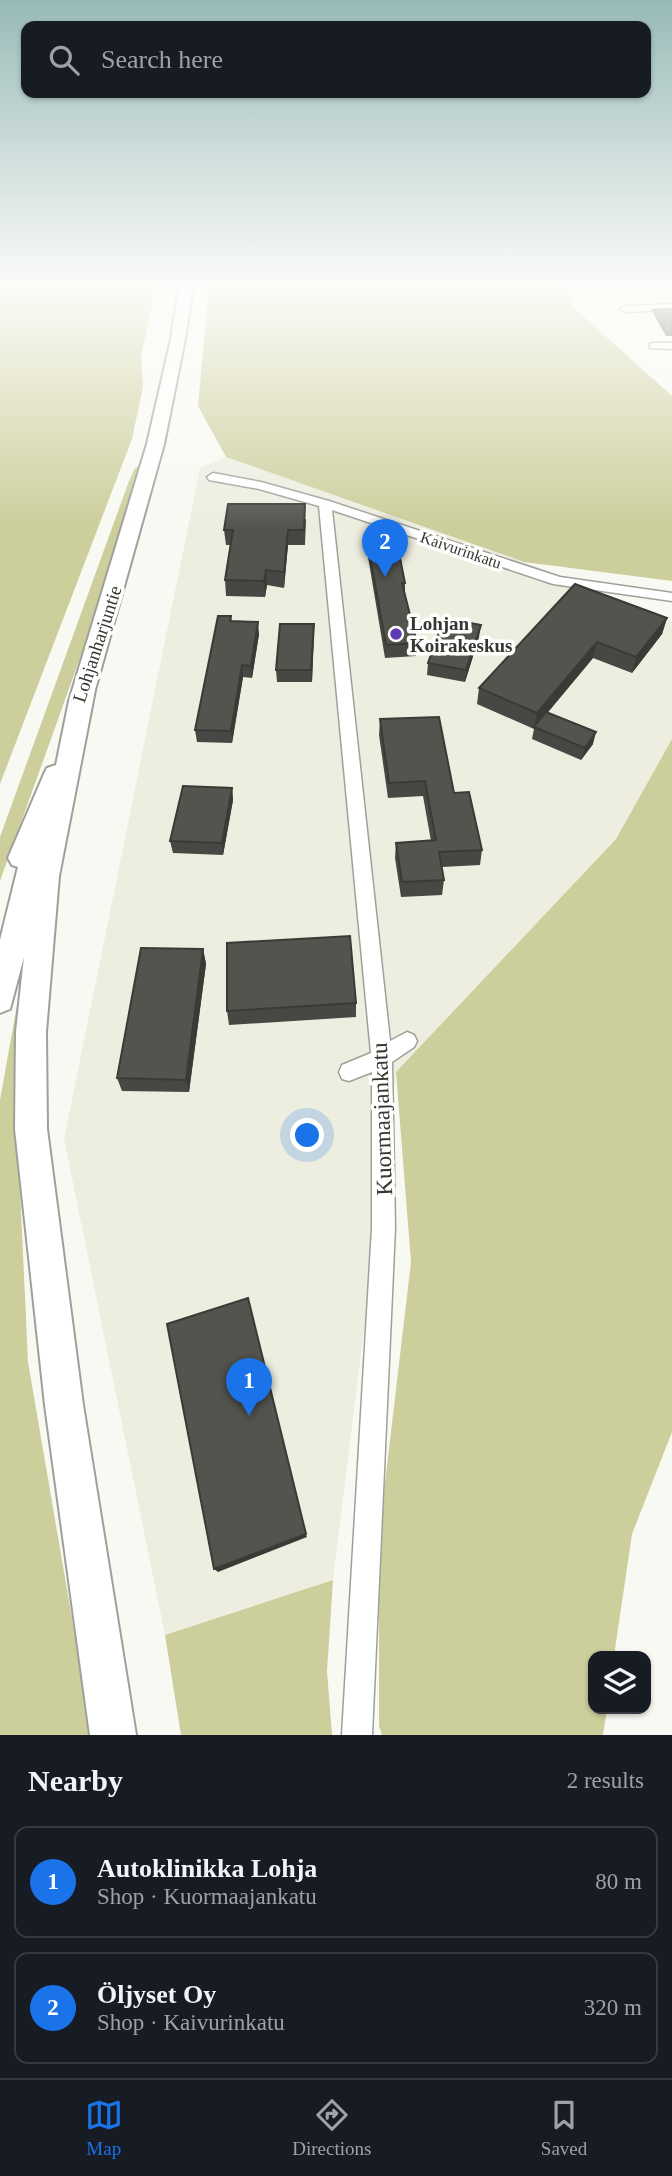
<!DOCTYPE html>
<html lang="en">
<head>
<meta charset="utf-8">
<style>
  :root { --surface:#171b24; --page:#242831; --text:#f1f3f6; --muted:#9ea1a6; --line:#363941; --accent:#1a73e8 }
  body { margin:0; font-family:"Times New Roman",serif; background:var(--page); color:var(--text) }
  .controls { position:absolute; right:21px; bottom:21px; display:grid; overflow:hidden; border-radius:14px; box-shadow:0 2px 5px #0004 }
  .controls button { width:63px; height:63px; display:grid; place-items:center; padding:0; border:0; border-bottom:2px solid var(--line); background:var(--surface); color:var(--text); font:35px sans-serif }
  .you { position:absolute; left:308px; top:1136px; width:24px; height:24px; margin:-18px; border:5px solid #fff; border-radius:50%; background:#1a73e8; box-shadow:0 0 0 10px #1a73e833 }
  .badge { display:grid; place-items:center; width:46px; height:46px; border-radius:50%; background:var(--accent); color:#fff; font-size:23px; font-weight:700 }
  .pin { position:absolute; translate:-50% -58px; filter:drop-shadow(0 2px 4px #0008) }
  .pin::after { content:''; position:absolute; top:37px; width:24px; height:21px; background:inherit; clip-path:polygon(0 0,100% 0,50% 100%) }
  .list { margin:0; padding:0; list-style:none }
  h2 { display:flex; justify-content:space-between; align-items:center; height:91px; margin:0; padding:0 28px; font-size:30px }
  h2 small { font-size:23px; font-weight:400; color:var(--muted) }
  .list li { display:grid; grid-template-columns:46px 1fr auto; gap:21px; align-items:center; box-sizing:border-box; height:112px; margin:0 14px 14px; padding:0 14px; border:2px solid var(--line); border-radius:14px }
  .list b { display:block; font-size:26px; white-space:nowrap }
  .list p { margin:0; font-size:23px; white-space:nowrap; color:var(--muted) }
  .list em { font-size:23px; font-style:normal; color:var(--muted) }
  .icon { flex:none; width:38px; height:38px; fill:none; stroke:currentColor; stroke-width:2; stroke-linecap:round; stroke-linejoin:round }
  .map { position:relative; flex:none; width:672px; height:1735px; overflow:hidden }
  .search { position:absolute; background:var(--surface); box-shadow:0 2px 5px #0004; left:21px; right:21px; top:21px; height:77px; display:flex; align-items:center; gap:18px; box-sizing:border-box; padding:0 24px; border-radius:14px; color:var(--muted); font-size:26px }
  .sheet { height:343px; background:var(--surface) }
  nav { display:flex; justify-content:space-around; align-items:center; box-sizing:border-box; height:98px; border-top:2px solid var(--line); background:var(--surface); font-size:19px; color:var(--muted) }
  nav a { display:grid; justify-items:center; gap:4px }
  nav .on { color:var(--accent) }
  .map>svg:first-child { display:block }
</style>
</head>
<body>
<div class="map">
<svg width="672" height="1735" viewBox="0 0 672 1735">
  <rect width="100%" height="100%" fill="#f9f9f3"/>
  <path fill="#edeee0" d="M226,457L524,562L672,622V739L616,839L396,1072L333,1580L165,1635L64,1139L200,468Z"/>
  <path fill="#ccce9b" d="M0,286H156L141,357L143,387L132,439L0,784Z
    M209,286H564L574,308L672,396V581L524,562L226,457L198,406Z
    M141,466L89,633L0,881V837L129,481L135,468Z
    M672,739V1432L632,1534L614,1656H593V1709H607L603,1735H382L379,1726V1534L411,1262L396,1072L616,839Z
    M26,955L15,1081L28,1362L92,1735H0V1100Z
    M333,1580L327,1671L332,1735H181L165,1635Z"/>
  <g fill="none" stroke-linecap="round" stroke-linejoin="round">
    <g stroke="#a0a09a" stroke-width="3">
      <path id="minor" d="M672,304V310L625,312L620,309L625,306Z
        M654,343H672V349L650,348V344Z
        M213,473L261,482L329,501L560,577L672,593V601L553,584L332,510L390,1041L407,1032L414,1035L417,1041L414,1047L392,1062L395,1228L372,1735H342L372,1228V1072L349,1081L342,1079L339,1072L342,1065L371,1053L319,506L259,489L209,480L207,477Z"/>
    </g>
    <g stroke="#a0a09a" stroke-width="4">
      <path id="highway" d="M179,286H193L185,339L164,444L95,690L59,876L46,1032L47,1129L83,1405L136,1735H90L45,1405L15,1129L16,1032L24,957L10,1009L0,1013V940L18,867L12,865L8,858L44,774L47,768L56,765L69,701L147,444L171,339Z"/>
    </g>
    <use href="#minor" fill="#fff" fill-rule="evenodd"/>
    <use href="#highway" fill="#fff" fill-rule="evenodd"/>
  </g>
  <path fill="#474843" d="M672,309V336H666L653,313V310Z
    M306,519L305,545H288L284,588L267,585L265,597L226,596L225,580L230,545H226L224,530Z
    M368,545L405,583V593L417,643L416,656L385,658L368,557Z
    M575,584L667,618L662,634L632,673L593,658L548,712L593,744L581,760L532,739L534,729L477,704L479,688Z
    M231,616L232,622L259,634L252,678L243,677L232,743L197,742L195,730Z
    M314,624L312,682H277L276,670Z
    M479,637L465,682L427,675L428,663Z
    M380,719L454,793L482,850L480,865L442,867L444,880L442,895L401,897L395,858L396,843L431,841L423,796L388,798L379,735Z
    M232,788L233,800L223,855L173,853L170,841Z
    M203,949L206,964L189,1092L122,1091L117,1078Z
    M356,1003V1017L229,1025L227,1011Z"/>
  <path fill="#3a3b37" d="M288,530V545L284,588V572Z
    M266,570L267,585L265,597L264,581Z
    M667,618L662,634L632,673L636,657Z
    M258,622L259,634L252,678L251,666Z
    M314,624V636L312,682L311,670Z
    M481,625L479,637L465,682L466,670Z
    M597,642L593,658L534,729L537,713Z
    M242,665L243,677L232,743L231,731Z
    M596,732L593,744L581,760L585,748Z
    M232,788L233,800L223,855L222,843Z
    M203,949L206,964L189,1092L186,1080Z
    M306,1534L307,1537L218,1572L214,1569Z"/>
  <path fill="#53544e" stroke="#3a3b37" stroke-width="2" d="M672,309V332H667L653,310Z
    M228,504H305L304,530H288L284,572L266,570L264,581L225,580L233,530H224Z
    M397,543L405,583H402L417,643L386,645L368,545Z
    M575,584L667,618L636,657L597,642L537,713L479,688Z
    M218,616H231L230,621L258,622L251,666L242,665L231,731L195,730Z
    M444,618L481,625L466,670L428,663Z
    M280,624H314L311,670H276Z
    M546,712L596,732L585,748L534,727Z
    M439,717L454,793L469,792L482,850L439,852L444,880L402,882L396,843L436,840L425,781L389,783L380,719Z
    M183,786L232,788L222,843L170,841Z
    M350,936L356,1003L227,1011V943Z
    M141,948L203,949L186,1080L117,1078Z
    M248,1298L306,1534L214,1569L167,1324Z"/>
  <linearGradient id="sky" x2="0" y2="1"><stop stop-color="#98bab7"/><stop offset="0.54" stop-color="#fcfcfa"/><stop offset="1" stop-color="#fcfcfa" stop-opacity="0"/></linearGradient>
  <rect width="672" height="529" fill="url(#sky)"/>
  <circle fill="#5d3cb4" stroke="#fffffe" stroke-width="2.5" cx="396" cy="634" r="7"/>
  <g text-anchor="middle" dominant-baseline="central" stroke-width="7" stroke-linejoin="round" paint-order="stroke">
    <g font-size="16" fill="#353533" stroke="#fffffe">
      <text transform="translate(461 550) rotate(19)">Kaivurinkatu</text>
    </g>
    <g font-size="19" font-weight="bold" fill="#353533" stroke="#fffffe" text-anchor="start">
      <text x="410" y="623">Lohjan<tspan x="410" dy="22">Koirakeskus</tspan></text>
    </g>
    <g font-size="19" fill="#353533" stroke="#fffffe">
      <text transform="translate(97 644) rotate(-72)">Lohjanharjuntie</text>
    </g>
    <g font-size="23" fill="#353533" stroke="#fffffe">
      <text transform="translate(382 1119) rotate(-92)">Kuormaajankatu</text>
    </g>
  </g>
</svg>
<div class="controls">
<button><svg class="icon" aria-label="layers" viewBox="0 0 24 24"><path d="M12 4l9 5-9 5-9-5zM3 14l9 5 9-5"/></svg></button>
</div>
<div class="you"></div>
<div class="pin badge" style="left:249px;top:1416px">1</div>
<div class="pin badge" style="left:385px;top:577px">2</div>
<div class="search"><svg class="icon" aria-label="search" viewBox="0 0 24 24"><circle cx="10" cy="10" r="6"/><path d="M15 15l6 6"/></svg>Search here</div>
</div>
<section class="sheet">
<h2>Nearby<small>2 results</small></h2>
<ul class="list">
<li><span class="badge">1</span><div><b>Autoklinikka Lohja</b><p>Shop · Kuormaajankatu</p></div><em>80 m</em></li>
<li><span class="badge">2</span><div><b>Öljyset Oy</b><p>Shop · Kaivurinkatu</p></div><em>320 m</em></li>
</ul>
</section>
<nav>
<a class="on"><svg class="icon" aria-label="map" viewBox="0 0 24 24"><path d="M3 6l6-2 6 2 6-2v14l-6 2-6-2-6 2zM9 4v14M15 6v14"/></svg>Map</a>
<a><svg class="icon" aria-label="directions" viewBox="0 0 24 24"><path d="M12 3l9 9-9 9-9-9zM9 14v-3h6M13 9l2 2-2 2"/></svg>Directions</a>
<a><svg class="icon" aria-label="saved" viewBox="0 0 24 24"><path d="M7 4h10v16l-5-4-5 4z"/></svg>Saved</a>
</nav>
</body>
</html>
